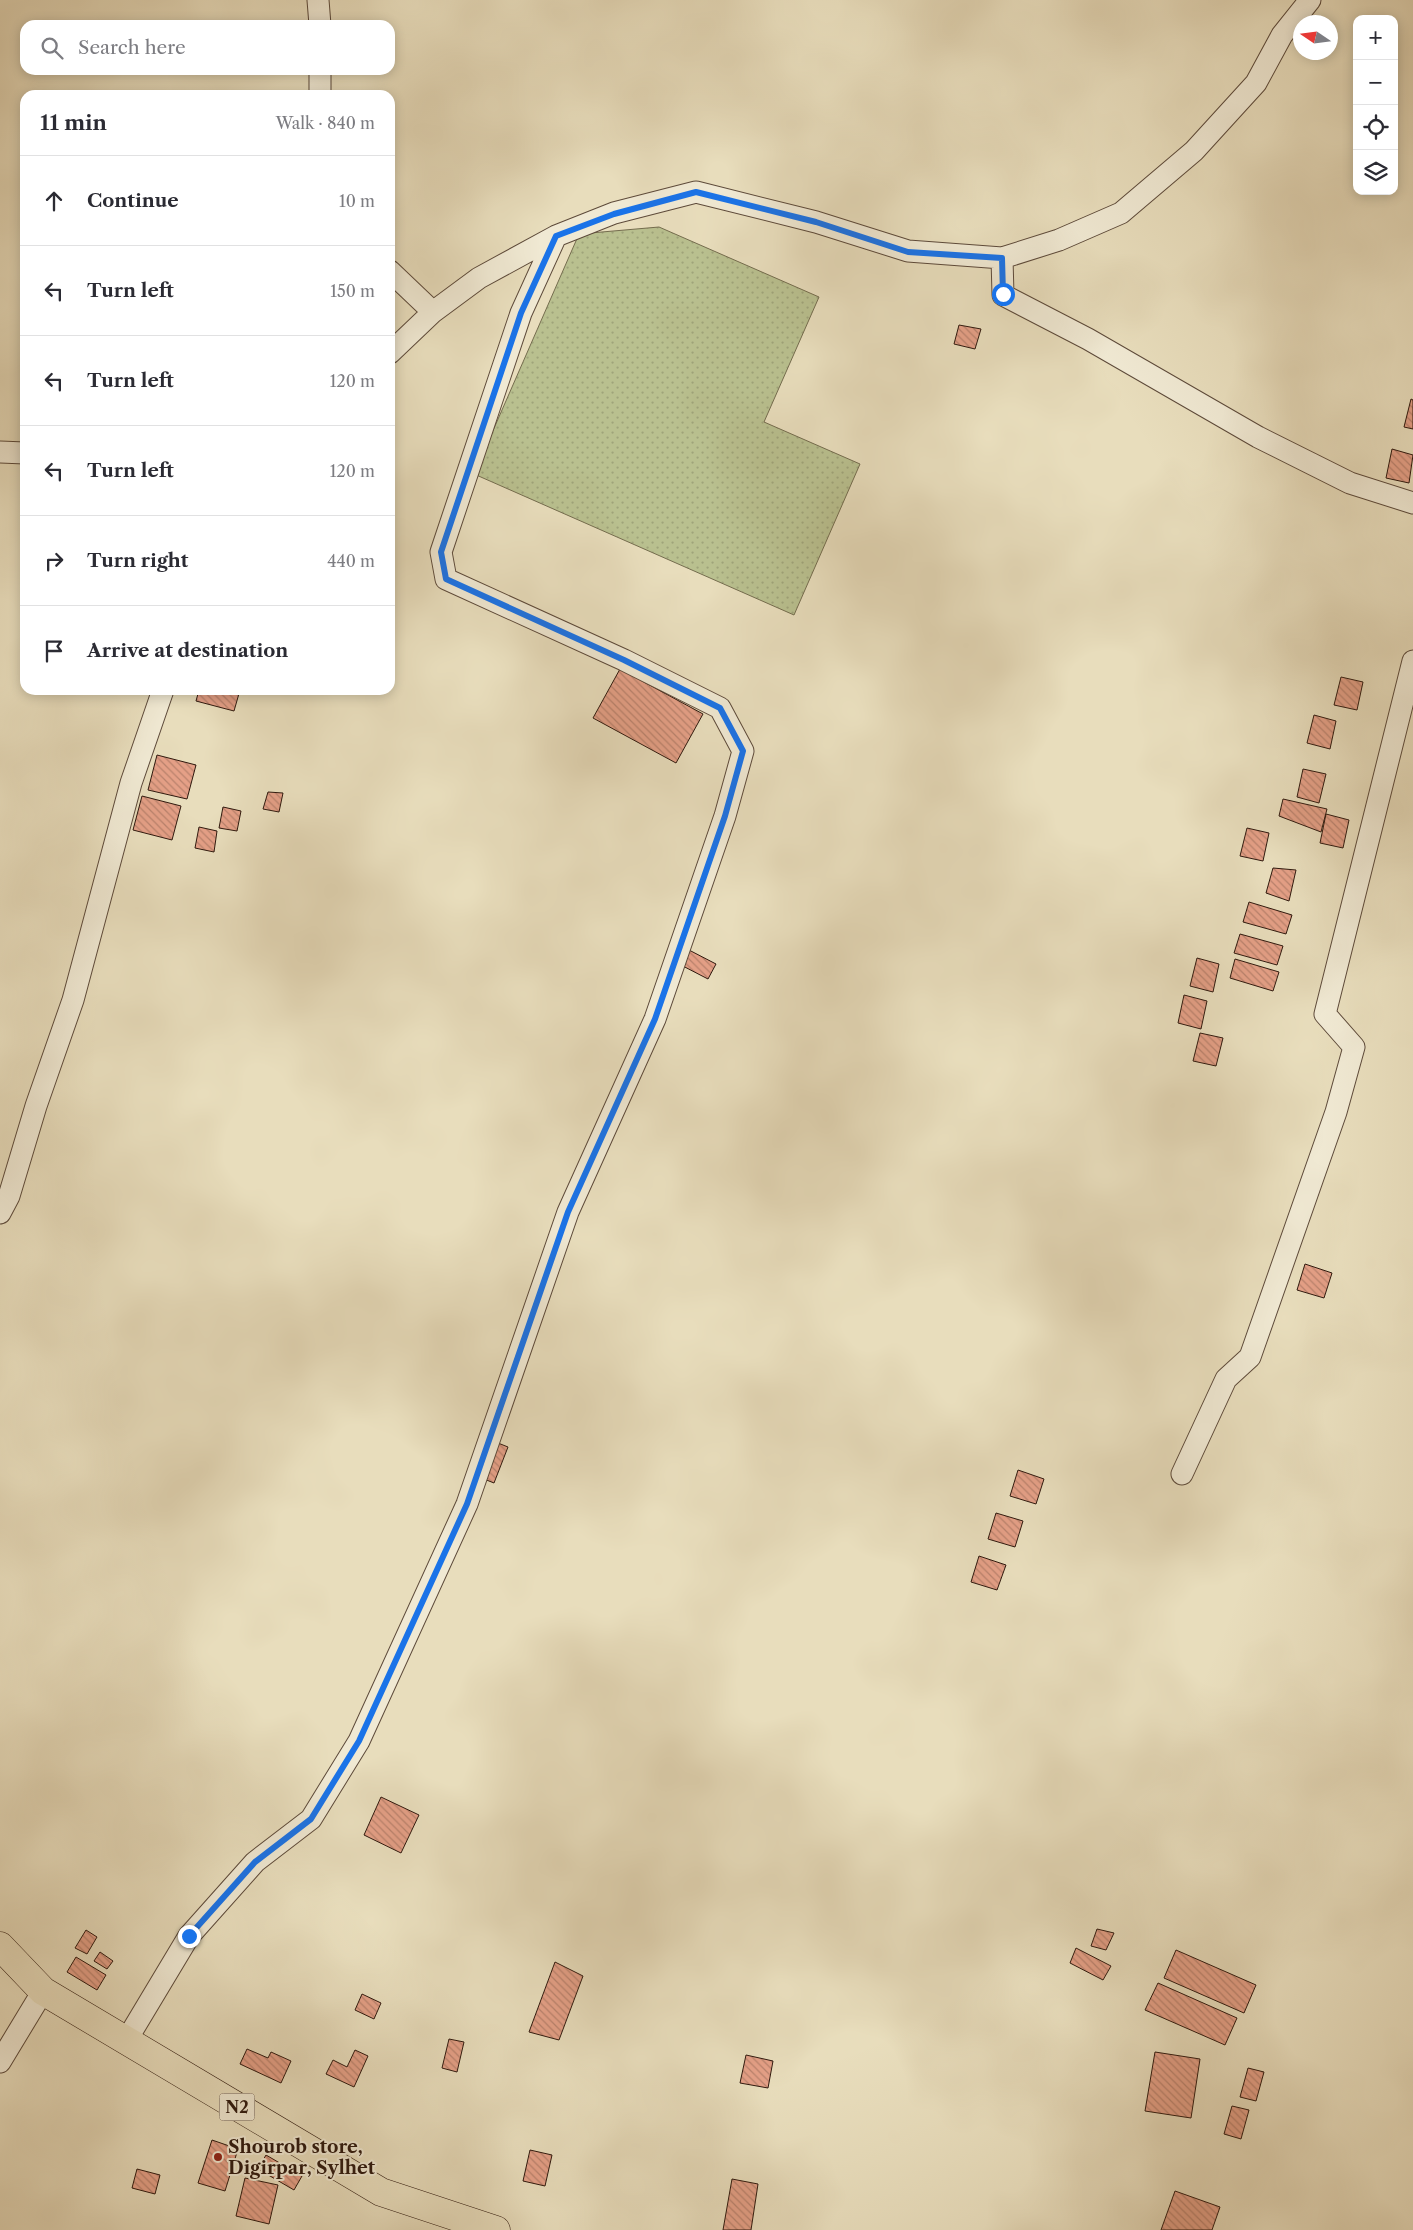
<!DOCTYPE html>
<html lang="en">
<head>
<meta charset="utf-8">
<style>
  :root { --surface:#fff; --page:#f7f7f7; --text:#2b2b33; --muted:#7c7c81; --line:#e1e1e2 }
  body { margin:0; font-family:"Libre Caslon Text",serif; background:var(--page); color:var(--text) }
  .controls { position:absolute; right:15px; top:15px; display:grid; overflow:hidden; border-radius:10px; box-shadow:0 2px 12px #0003 }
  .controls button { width:45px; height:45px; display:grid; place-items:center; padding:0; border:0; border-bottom:1px solid var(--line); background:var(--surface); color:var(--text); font:25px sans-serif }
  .compass { position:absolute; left:1293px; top:15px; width:45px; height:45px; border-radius:50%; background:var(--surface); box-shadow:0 2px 12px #0003; rotate:283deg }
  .stop { position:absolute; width:15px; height:15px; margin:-11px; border:4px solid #1a73e8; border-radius:50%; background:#fff }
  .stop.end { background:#1a73e8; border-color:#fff; box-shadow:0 1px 5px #0008 }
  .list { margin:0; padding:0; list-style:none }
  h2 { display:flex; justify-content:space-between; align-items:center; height:65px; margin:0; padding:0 20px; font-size:21px }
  h2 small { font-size:16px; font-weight:400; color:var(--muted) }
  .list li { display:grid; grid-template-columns:32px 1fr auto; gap:15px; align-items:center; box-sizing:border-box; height:90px; padding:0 20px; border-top:1px solid var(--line) }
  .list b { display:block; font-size:19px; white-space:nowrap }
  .list em { font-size:16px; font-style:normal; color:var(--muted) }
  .icon { flex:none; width:28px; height:28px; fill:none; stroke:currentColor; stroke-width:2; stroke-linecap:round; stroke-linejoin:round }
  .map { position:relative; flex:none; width:1413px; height:2230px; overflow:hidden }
  .search { position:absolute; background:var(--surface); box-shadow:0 2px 12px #0003; left:20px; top:20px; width:375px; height:55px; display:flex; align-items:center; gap:12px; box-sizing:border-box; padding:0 18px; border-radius:15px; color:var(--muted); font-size:19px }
  .panel { position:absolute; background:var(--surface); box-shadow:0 2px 12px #0003; left:20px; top:90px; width:375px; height:605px; border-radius:15px }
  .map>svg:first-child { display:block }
</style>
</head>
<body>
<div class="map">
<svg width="1413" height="2230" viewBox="0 0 1413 2230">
  <defs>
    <pattern id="green-dots" width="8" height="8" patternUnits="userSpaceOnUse" patternTransform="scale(1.25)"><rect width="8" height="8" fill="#b9c08f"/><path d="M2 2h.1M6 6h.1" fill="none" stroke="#9fa47a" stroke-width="1.8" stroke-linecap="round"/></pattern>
    <pattern id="building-back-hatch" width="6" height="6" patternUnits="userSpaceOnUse" patternTransform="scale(1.25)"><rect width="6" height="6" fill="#e5a087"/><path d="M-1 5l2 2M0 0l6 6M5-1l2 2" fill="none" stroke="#ba826d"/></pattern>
  </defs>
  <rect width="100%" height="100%" fill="#e8ddbc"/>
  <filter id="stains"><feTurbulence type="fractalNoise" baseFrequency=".004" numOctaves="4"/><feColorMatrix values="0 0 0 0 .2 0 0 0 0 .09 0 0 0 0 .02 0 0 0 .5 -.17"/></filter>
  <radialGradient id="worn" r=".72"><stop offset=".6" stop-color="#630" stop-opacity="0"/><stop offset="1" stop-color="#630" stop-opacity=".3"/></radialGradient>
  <path fill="url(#green-dots)" stroke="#746c4e" d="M659,227L819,297L764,422L860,464L794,615L474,474L579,234Z"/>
  <path fill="url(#building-back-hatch)" stroke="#2f190e" d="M959,325L981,329L975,349L954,344Z
    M1411,399L1413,400V429L1404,427Z
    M1392,449L1413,455L1409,483L1386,478Z
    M620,669L703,714L676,763L593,718Z
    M1341,677L1363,682L1357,710L1334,705Z
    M199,690H240L234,711L196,701Z
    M1314,715L1336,721L1330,749L1307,743Z
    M157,755L196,765L187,799L148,790Z
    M1303,769L1326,774L1319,803L1297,797Z
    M268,792L283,793L279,812L263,809Z
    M142,796L181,806L172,840L133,830Z
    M1283,799L1327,809L1321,832L1279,816Z
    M223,807L241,811L237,831L219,828Z
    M1326,814L1349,820L1343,848L1320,843Z
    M199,827L217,831L214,852L195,848Z
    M1247,828L1269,833L1263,861L1240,856Z
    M1273,868L1296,870L1289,901L1266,893Z
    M1249,902L1292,915L1286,934L1243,922Z
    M1240,934L1283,946L1277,965L1234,953Z
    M687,949L716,964L708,979L679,964Z
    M1197,958L1219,964L1213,992L1190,986Z
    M1235,959L1279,972L1273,991L1230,978Z
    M1184,995L1207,1001L1201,1029L1178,1023Z
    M1200,1033L1223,1038L1216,1066L1193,1061Z
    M1305,1264L1332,1273L1324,1298L1297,1290Z
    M493,1441L508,1447L494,1483L479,1477Z
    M1018,1470L1044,1479L1036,1504L1010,1496Z
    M996,1513L1023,1521L1015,1547L988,1539Z
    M979,1556L1006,1565L997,1590L971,1582Z
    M381,1797L419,1815L401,1853L364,1835Z
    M1097,1929L1114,1933L1106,1950L1091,1946Z
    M86,1930L97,1937L87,1954L75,1948Z
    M1076,1948L1111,1966L1103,1980L1070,1963Z
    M1176,1950L1256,1985L1244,2013L1164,1978Z
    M100,1952L113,1961L107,1969L94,1961Z
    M76,1957L106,1975L97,1990L67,1972Z
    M555,1962L583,1976L559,2040L529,2032Z
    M1158,1983L1237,2018L1225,2045L1145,2010Z
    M362,1994L381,2003L374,2019L355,2010Z
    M449,2039L464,2042L457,2072L442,2068Z
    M247,2049L268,2058L271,2052L291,2061L281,2083L240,2064Z
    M355,2050L368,2056L354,2087L326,2074L333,2060L347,2067Z
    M1155,2052L1200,2059L1191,2118L1145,2111Z
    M746,2055L773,2061L768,2088L740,2083Z
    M1248,2068L1264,2072L1256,2101L1240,2097Z
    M1232,2106L1249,2110L1241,2139L1224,2134Z
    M212,2140L238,2149L225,2191L198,2183Z
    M530,2150L552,2155L545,2186L523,2181Z
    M266,2155L302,2176L294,2190L258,2169Z
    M137,2169L160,2175L155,2194L132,2188Z
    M245,2178L278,2185L269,2224L236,2216Z
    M732,2179L758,2184L751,2230H723Z
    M1175,2191L1220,2207L1212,2230H1161Z"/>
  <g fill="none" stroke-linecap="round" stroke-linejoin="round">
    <g stroke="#5d4a3a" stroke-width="23">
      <path id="minor" d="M318,0L320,25
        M320,95V70
        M1002,258L1003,295L1088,339L1258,437L1350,483L1413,503
        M390,271L433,312
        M390,353L433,312L479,278L556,236L614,213L696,192L816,222L908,251L1002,258L1059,240L1121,213L1194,151L1256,83L1282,35L1310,0
        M0,452L25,453
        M0,1213L9,1196L36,1106L73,1000L131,783L163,690
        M1182,1474L1226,1379L1250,1357L1336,1112L1354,1047L1325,1014L1413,661
        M126,2041L189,1936L255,1862L311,1819L359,1741L467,1504L568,1212L655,1019L725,816L743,751L720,708L624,660L446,579L441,552L521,313L556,236
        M0,2062L43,1991"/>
    </g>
    <g stroke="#2f190e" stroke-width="29">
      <path id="trunk" d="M0,1946L43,1991L381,2192L496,2230"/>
    </g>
    <use href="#minor" stroke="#f0e9d3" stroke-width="21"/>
    <use href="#trunk" stroke="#e8ddbc" stroke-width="28"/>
  </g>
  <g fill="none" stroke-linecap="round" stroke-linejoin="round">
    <path stroke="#1a73e8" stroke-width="6" d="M189,1936L255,1862L311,1819L359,1741L467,1504L568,1212L655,1019L725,816L743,751L720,708L624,660L446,579L441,552L521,313L556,236L614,214L696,192L816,222L908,252L1002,258L1003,294"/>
  </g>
  <circle fill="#8f2418" stroke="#f0e9d3" stroke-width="2" cx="218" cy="2157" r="5"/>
  <g text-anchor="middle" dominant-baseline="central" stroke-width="4" stroke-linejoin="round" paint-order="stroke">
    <rect fill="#f0e9d3" stroke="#695749" stroke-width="1" x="219.5" y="2093.5" width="35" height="27" rx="4"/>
    <g font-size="16" font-weight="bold" fill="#2f190e">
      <text x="237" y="2107">N2</text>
    </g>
    <g font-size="18" font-weight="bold" fill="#2f190e" stroke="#f0e9d3" text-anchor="start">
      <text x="228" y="2147">Shourob store,<tspan x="228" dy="21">Digirpar, Sylhet</tspan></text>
    </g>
  </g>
  <rect width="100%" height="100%" filter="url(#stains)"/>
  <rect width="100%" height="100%" fill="url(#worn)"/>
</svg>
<div class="controls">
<button>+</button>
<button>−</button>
<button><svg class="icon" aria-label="locate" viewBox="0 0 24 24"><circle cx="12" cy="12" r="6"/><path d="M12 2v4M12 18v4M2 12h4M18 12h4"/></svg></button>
<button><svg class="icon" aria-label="layers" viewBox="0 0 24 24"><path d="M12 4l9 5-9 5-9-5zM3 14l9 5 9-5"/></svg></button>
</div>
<svg class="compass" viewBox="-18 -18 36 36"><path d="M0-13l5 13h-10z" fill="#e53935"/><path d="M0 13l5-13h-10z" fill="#7c7c81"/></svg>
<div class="stop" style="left:1003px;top:294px"></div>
<div class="stop end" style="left:189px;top:1936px"></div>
<div class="search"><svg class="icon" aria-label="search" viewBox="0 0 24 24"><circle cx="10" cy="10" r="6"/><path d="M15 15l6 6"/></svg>Search here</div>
<section class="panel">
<h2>11 min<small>Walk · 840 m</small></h2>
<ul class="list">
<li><svg class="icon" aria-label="ahead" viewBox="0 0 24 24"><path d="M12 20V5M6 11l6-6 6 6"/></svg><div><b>Continue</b></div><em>10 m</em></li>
<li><svg class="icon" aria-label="left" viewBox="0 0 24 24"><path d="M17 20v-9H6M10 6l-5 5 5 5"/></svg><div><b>Turn left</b></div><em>150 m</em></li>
<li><svg class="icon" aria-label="left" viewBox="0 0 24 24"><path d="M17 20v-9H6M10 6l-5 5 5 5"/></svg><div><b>Turn left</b></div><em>120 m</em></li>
<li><svg class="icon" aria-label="left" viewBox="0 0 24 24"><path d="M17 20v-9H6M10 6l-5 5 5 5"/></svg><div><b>Turn left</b></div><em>120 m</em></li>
<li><svg class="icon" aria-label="right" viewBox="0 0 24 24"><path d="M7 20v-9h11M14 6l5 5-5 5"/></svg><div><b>Turn right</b></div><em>440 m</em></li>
<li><svg class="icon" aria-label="arrive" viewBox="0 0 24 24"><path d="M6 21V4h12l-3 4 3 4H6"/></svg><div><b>Arrive at destination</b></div></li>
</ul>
</section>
</div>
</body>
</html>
